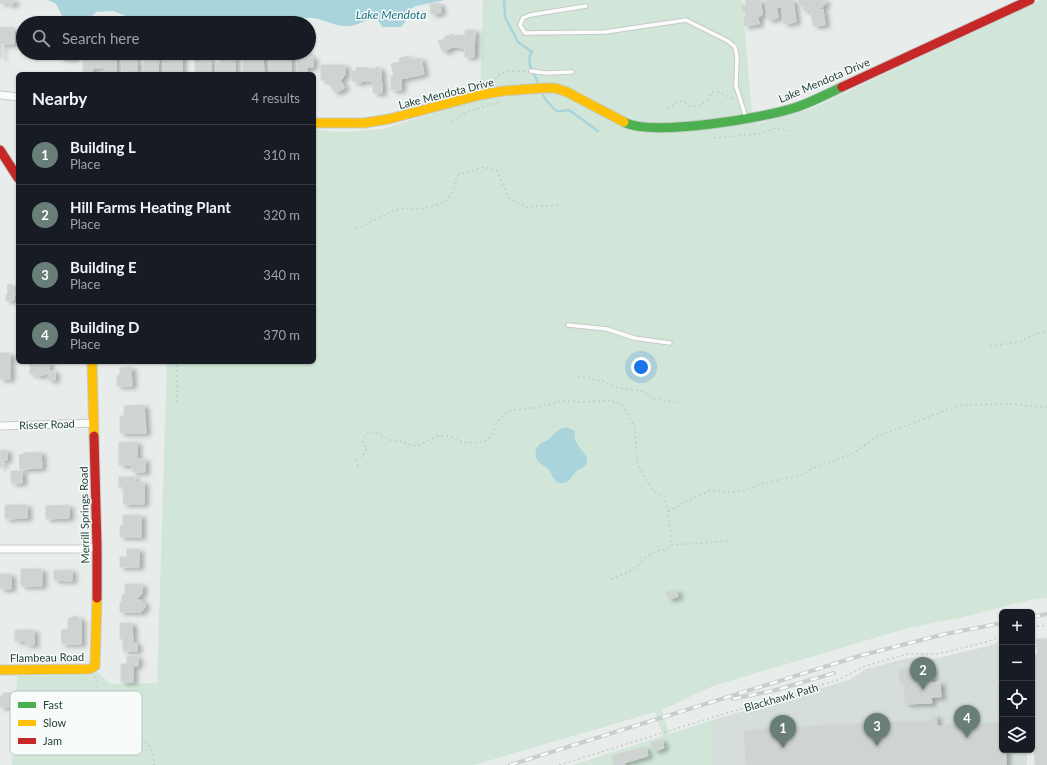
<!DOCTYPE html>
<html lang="en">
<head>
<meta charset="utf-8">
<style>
  :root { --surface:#171b24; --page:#242831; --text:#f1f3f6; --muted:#9ea1a6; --line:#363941; --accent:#697e78 }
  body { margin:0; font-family:Lato,sans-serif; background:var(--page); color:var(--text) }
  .controls { position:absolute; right:12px; bottom:12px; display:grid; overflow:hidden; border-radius:6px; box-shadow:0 1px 3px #0004 }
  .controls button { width:36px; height:36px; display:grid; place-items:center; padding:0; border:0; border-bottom:1px solid var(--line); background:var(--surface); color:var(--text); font:20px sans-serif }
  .you { position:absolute; left:641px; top:367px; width:14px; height:14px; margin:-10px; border:3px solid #fff; border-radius:50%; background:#1a73e8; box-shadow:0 0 0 6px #1a73e833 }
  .badge { display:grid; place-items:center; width:26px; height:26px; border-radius:50%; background:var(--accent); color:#fff; font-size:13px; font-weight:700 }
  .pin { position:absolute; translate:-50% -33px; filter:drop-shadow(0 1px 2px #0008) }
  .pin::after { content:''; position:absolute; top:21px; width:14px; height:12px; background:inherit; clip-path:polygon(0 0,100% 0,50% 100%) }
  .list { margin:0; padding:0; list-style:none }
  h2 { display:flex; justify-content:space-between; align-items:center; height:52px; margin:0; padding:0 16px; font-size:17px }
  h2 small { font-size:13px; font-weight:400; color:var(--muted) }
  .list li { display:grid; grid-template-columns:26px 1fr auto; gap:12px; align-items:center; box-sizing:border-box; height:60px; padding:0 16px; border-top:1px solid var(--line) }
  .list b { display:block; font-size:15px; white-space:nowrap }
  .list p { margin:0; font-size:13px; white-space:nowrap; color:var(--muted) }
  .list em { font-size:13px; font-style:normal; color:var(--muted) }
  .icon { flex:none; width:22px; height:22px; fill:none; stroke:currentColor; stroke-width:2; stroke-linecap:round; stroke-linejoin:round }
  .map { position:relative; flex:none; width:1047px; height:765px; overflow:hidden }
  .search { position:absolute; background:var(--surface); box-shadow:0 1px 3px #0004; left:16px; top:16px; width:300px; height:44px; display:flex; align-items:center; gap:10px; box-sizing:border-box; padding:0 14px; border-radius:22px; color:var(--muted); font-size:15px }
  .panel { position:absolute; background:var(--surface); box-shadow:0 1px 3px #0004; left:16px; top:72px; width:300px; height:292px; border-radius:6px }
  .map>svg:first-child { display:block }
</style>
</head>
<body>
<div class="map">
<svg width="1047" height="765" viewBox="0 0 1047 765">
  <defs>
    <filter id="shadow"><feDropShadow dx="4.5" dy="2.5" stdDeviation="2" flood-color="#0004"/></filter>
  </defs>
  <rect width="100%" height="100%" fill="#e8edeb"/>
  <path fill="#d6dedb" d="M1002,641V750H1027V765H713V720L849,680L866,669L908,658L933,659L989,646Z"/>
  <path fill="#d1e6d8" d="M483,0H742L752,112L758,124L811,109L1041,0H1047V598L1030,600L960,618L908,628L713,686L662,710L669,734L713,720V765H573L663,736L655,712L474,765H12L17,676L91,675L97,672L111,684L157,683L167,362H314V130L344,132L383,129L480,99Z"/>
  <path fill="#a9d4db" d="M48,0H445L416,6L409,10L406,21L401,27H382L378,20C366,19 361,24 351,26C338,28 326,20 313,18C305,17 297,20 289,23H150L139,21L113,11L96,12L85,23H66L56,4Z
    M563,428H568L575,431C571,445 588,451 587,462C586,467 581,468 578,470C572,474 571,482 564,483C555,485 553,477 549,470C547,466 540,465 538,461C534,456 535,447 540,444C542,442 544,442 546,441C553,436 554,432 563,428Z"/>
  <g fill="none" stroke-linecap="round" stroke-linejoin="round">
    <path stroke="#a9d4db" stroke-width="2.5" d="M504,0L505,17L518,42L532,52C524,61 536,76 539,85
      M541,90C542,95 544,97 547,101C556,111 554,113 569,110L598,131"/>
  </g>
  <path fill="#cfd4d2" stroke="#d1d6d4" filter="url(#shadow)" d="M0,0H14L15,2L10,6L6,1L2,4L0,3Z
    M745,0H761L762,15L758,17L759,24L744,26V17L746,16L745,12H743L742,5H746Z
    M765,0H793L796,22L784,24L781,5H780V7L777,8L778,18L768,20Z
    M798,0H825V5H823V7L820,8L821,10L823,9L825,25L813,26L811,11L813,10L804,11L803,6H800Z
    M440,3L441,13L431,14L430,4Z
    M0,27L14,28V44H1V59Z
    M465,30H475L474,57H465V48L453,47L443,52L438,41L445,39L444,37L453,34L454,36L465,35Z
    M60,53H75V59L60,58Z
    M83,53H116V74H105V68H93V71L83,72Z
    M163,53H182V74H163Z
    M195,53H203V58H210V62H211V74H195Z
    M291,53V74H284V71H280V74H270V56H277V54Z
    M297,53H309V57H313V67H307V74H297Z
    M122,54H135V61H137V71H122Z
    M243,54H263L264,74H243Z
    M144,55H159L158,74H144Z
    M226,56H235V74H216V63H220V58H226Z
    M409,56V60L421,58L424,74L401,79V90H391V76H394L391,64L400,62L399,58Z
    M321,65H345V75H343V78L340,80L345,88L335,93L327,80H321Z
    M356,67L376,69V67H379V70H381V82H382V93H373V81H361V83L352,81V71H356Z
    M12,284L15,292L14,300L6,301V295L8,294L7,285Z
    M0,353H10V379H0Z
    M41,362H49V371H55V380H48V374L37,376V374H30V364H41Z
    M131,367L132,386H117V376L120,375V368Z
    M144,405L146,433H120V416H124V406Z
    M119,442H137V459H145V472H132V465H119Z
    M0,450H7V460H2V467H0Z
    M41,452L42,468L20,469L19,455L24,454V453Z
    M11,471H22V483H11Z
    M119,477H135V482H144V504H123L124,487H119Z
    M5,505H27V518L5,519Z
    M69,505V518L46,519V506Z
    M123,515H141V537H120V526H123Z
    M127,549H139V567H120V557H127Z
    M21,569H42V586H21Z
    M54,570H72V581L54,580Z
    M0,574H11V589H0Z
    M125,584H142V594L135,600H141L145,604V607L141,612H120V603H122V595H125Z
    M677,590L678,597L668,599L666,592Z
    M75,616L81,619V644H62L61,630L68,629V619Z
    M120,623H132L133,643H137V651H123V639H120Z
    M15,630H34V645H26V641H15Z
    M1036,639H1047V765H1035L1032,655H1038Z
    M138,656V666H133V682H121V664H127V657Z
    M932,667L933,679H931V683L940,682L941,697H931L932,703L905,704L904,680L900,681L899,669Z
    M3,693H11V707H0V696H3Z
    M936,715L937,726L1002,723V750H1006V765H934L932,716Z
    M932,721L934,765H822L820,726Z
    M820,726L822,765H746L744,731Z
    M662,739L664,748L654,751L651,743Z
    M646,747L648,756L624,763L622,753Z
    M622,753L625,765H614L612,756Z"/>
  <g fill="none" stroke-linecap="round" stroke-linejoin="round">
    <g stroke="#c5cac8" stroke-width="5.5">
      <path id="lane" d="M586,6L530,15L523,18L520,25L525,33L605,32L686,20L728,41L735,47L737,56L736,86L746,118
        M531,71L546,73L572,72
        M568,325L607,329L634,338L670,343"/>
    </g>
    <g stroke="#c5cac8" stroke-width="9">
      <path id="street" d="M0,95L18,97
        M0,426L95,423
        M0,549H83L97,547"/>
    </g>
    <g stroke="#c3cbc8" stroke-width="11">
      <path id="fast" d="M624,122C652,137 765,118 797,107C812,102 827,94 842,87"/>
    </g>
    <g stroke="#c3cbc8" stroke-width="11">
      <path id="slow" d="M314,123H364L389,119L480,95L503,91L544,88H555L567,92L624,122
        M92,362L94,436
        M0,670L90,669L95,666L97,598"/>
    </g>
    <g stroke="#c3cbc8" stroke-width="11">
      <path id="jam" d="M842,87L1030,0
        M0,150L18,178
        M94,436L97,547V598"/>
    </g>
    <path stroke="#c3ccca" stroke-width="1.5" stroke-dasharray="2 3" stroke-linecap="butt" d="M494,84C496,68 513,72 525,71
      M668,109L678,101L685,102L690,106H700L707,100L712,92H719L733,99
      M451,122L469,111L499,102
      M714,138L758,134L776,128L789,131
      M356,229L395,210L407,208L419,209L434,206L445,201L452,194L457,175L483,167L497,171L510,199L527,207L558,205
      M990,346L1020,342L1037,333L1047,332
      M578,376L603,381L615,387L641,391L655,399L679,403
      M177,402V362
      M358,466L356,460L363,456L367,448L363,442L364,437L370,432H375L390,440L400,441L411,445L417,446L439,435L449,436L462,442L474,443L485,441L491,436L496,424L505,413L514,410L534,408L562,401L586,402L607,400L621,404L629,416L635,428L637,462L644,476L653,490L664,496L668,511L672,545
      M668,511L710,490L725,492L742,491L765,483L800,475L816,467L852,454L876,437L960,405L1010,404L1047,407
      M611,579C619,576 628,573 635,568C646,559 648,550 665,550L672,545L731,541
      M1032,627L1047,625
      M95,676L105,726L108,734L115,741H144L148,743L153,754L154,765
      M559,765L717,716L838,680L865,666L908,654H935L946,652L986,642L1002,636"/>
    <use href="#lane" stroke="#fcfcfc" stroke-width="3.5"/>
    <use href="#street" stroke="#fcfcfc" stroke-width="7"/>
    <use href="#fast" stroke="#4caf50" stroke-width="9"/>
    <use href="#slow" stroke="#ffc107" stroke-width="9"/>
    <use href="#jam" stroke="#c62828" stroke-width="9"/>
    <g stroke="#c9cdcc" stroke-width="4">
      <path id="rail" d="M1032,617L1047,614
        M733,699L776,690L834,673
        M510,765L859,656L945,634L1002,623"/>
    </g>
    <use href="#rail" stroke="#f7fbf9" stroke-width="2.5" stroke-dasharray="8" stroke-linecap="butt"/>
  </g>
  <g text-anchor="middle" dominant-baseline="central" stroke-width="3" stroke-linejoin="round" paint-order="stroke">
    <g font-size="11" fill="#24423a" stroke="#f7fbf9">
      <text transform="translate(824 80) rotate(-23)">Lake Mendota Drive</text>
      <text transform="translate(446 93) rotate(-14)">Lake Mendota Drive</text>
      <text transform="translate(47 424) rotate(-2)">Risser Road</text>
      <text transform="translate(84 515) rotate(-91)">Merrill Springs Road</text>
      <text transform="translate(47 657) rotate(-1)">Flambeau Road</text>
      <text transform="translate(781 697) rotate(-16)">Blackhawk Path</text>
    </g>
    <g font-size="12" font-style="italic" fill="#1c6f80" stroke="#f7fbf9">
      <text x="391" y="14">Lake Mendota</text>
    </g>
  </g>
  <rect x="10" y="691" width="132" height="64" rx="6" fill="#f7fbf9" stroke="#b8c4c0" stroke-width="1"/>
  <rect x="18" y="702" width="18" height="6" fill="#4caf50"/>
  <rect x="18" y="720" width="18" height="6" fill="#ffc107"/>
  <rect x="18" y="738" width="18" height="6" fill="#c62828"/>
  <g font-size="11" fill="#24423a">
    <text x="43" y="709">Fast</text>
    <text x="43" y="727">Slow</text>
    <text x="43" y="745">Jam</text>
  </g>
</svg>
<div class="controls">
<button>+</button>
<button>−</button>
<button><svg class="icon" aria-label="locate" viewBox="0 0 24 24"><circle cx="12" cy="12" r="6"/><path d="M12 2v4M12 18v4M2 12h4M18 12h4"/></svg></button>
<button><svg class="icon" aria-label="layers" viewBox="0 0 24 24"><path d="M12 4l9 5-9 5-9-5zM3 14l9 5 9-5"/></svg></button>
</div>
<div class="you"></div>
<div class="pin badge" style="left:783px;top:748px">1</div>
<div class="pin badge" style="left:923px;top:690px">2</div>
<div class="pin badge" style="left:877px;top:746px">3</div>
<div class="pin badge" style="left:967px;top:738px">4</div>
<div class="search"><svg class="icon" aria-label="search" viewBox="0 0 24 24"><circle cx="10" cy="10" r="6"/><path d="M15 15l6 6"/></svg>Search here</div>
<section class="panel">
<h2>Nearby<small>4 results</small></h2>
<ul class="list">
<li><span class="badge">1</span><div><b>Building L</b><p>Place</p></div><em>310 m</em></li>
<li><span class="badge">2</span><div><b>Hill Farms Heating Plant</b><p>Place</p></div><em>320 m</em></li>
<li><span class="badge">3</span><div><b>Building E</b><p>Place</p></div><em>340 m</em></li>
<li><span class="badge">4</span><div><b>Building D</b><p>Place</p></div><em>370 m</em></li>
</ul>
</section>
</div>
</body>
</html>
